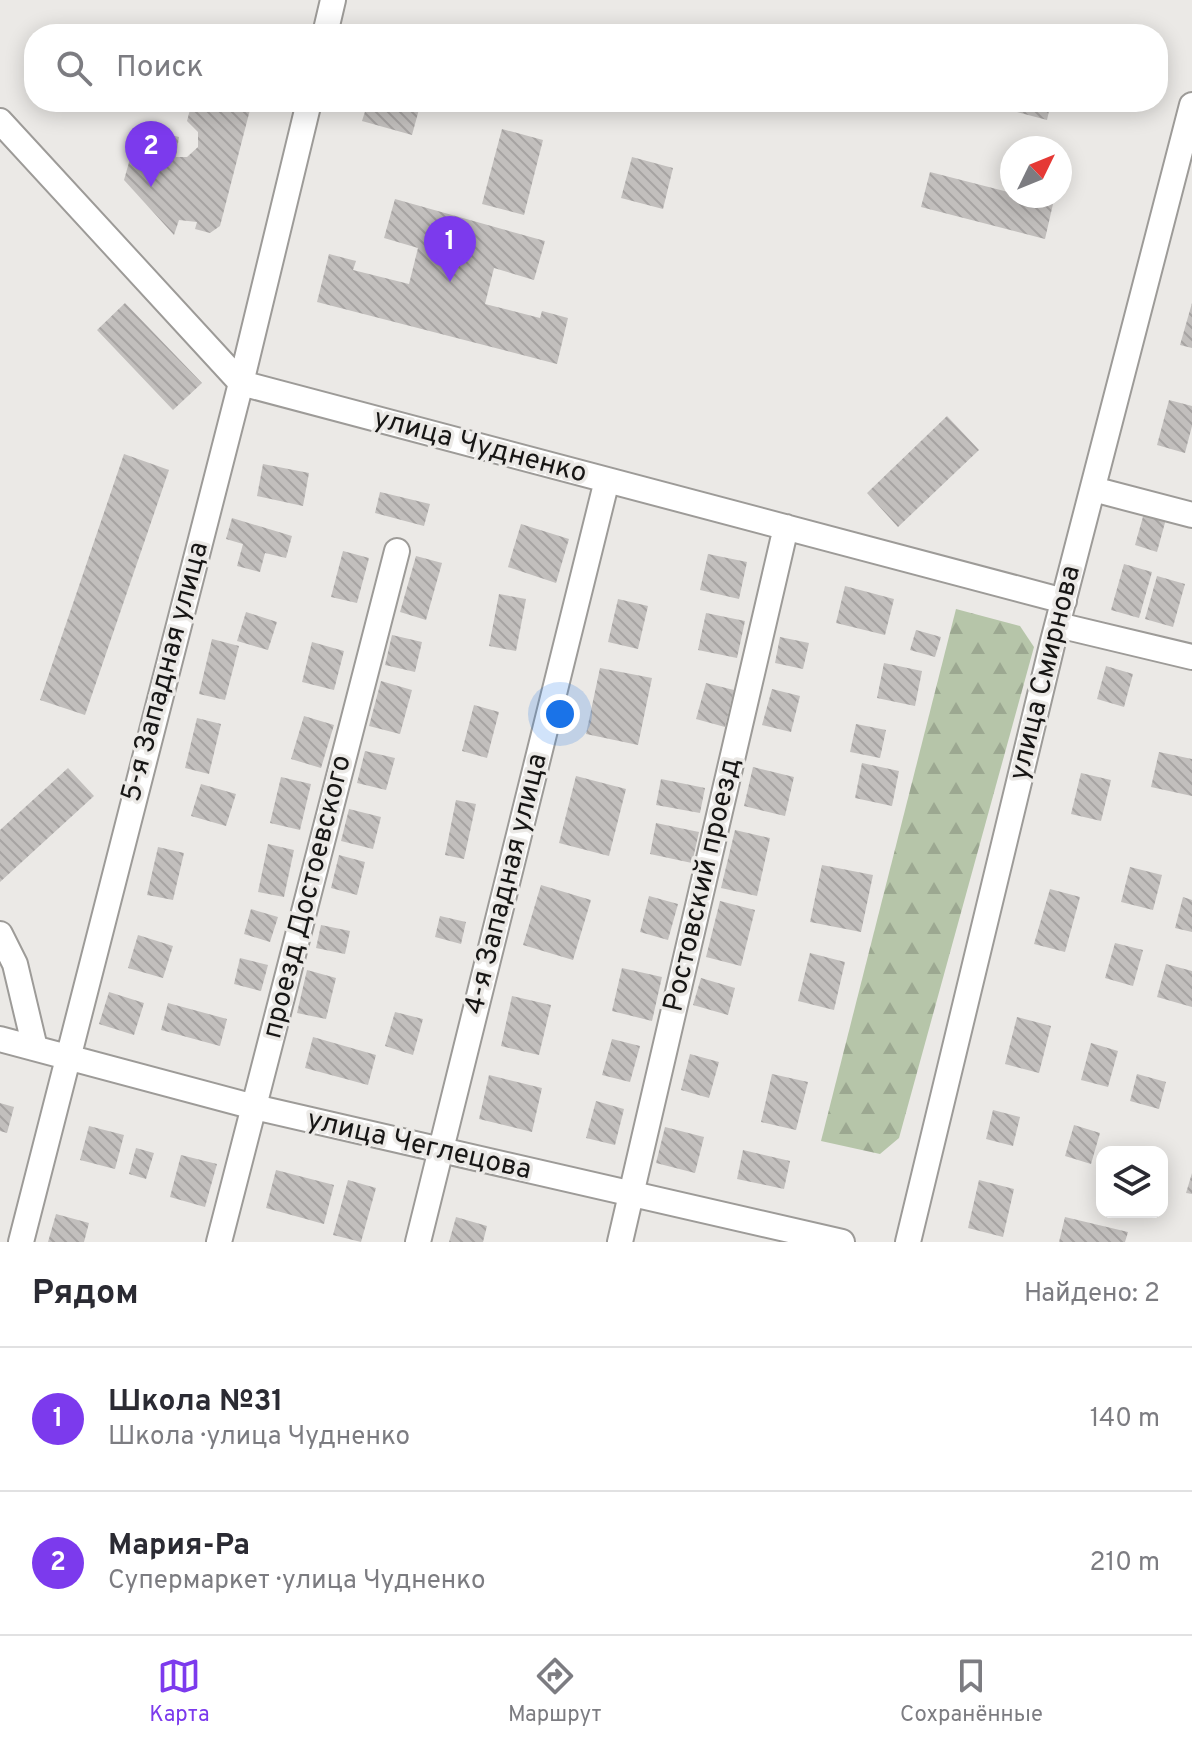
<!DOCTYPE html>
<html lang="ru">
<head>
<meta charset="utf-8">
<style>
  :root { --surface:#fff; --page:#f7f7f7; --text:#2b2b33; --muted:#7c7c81; --line:#e1e1e2; --accent:#7c3aed }
  body { margin:0; font-family:Overpass,sans-serif; background:var(--page); color:var(--text) }
  .controls { position:absolute; right:24px; bottom:24px; display:grid; overflow:hidden; border-radius:16px; box-shadow:0 4px 20px #0003 }
  .controls button { width:72px; height:72px; display:grid; place-items:center; padding:0; border:0; border-bottom:2px solid var(--line); background:var(--surface); color:var(--text); font:40px sans-serif }
  .compass { position:absolute; left:1000px; top:136px; width:72px; height:72px; border-radius:50%; background:var(--surface); box-shadow:0 4px 20px #0003; rotate:47deg }
  .you { position:absolute; left:560px; top:714px; width:28px; height:28px; margin:-20px; border:6px solid #fff; border-radius:50%; background:#1a73e8; box-shadow:0 0 0 12px #1a73e833 }
  .badge { display:grid; place-items:center; width:52px; height:52px; border-radius:50%; background:var(--accent); color:#fff; font-size:26px; font-weight:700 }
  .pin { position:absolute; translate:-50% -66px; filter:drop-shadow(0 2px 4px #0008) }
  .pin::after { content:''; position:absolute; top:42px; width:28px; height:24px; background:inherit; clip-path:polygon(0 0,100% 0,50% 100%) }
  .list { margin:0; padding:0; list-style:none }
  h2 { display:flex; justify-content:space-between; align-items:center; height:104px; margin:0; padding:0 32px; font-size:34px }
  h2 small { font-size:26px; font-weight:400; color:var(--muted) }
  .list li { display:grid; grid-template-columns:52px 1fr auto; gap:24px; align-items:center; box-sizing:border-box; height:144px; padding:0 32px; border-top:2px solid var(--line) }
  .list b { display:block; font-size:30px; white-space:nowrap }
  .list p { margin:0; font-size:26px; white-space:nowrap; color:var(--muted) }
  .list em { font-size:26px; font-style:normal; color:var(--muted) }
  .icon { flex:none; width:44px; height:44px; fill:none; stroke:currentColor; stroke-width:2; stroke-linecap:round; stroke-linejoin:round }
  .map { position:relative; flex:none; width:1192px; height:1242px; overflow:hidden }
  .search { position:absolute; background:var(--surface); box-shadow:0 4px 20px #0003; left:24px; right:24px; top:24px; height:88px; display:flex; align-items:center; gap:20px; box-sizing:border-box; padding:0 28px; border-radius:32px; color:var(--muted); font-size:30px }
  .sheet { height:392px; background:var(--surface) }
  nav { display:flex; justify-content:space-around; align-items:center; box-sizing:border-box; height:112px; border-top:2px solid var(--line); background:var(--surface); font-size:22px; color:var(--muted) }
  nav a { display:grid; justify-items:center; gap:4px }
  nav .on { color:var(--accent) }
  .map>svg:first-child { display:block }
</style>
</head>
<body>
<div class="map">
<svg width="1192" height="1242" viewBox="0 0 1192 1242">
  <defs>
    <pattern id="forest-firs" width="22" height="20" patternUnits="userSpaceOnUse" patternTransform="scale(2)"><rect width="22" height="20" fill="#b6c5a9"/><path d="M5 1l3.5 6h-7zM16 11l3.5 6h-7z" fill="#9ca891"/></pattern>
    <pattern id="building-back-hatch" width="6" height="6" patternUnits="userSpaceOnUse" patternTransform="scale(2)"><rect width="6" height="6" fill="#c2bfbd"/><path d="M-1 5l2 2M0 0l6 6M5-1l2 2" fill="none" stroke="#a6a3a2"/></pattern>
  </defs>
  <rect width="100%" height="100%" fill="#ebe9e6"/>
  <path fill="url(#forest-firs)" d="M956,609L1020,626L1034,647L899,1138L880,1154L821,1141Z"/>
  <path fill="url(#building-back-hatch)" d="M192,102H252L220,226L210,233L195,229L197,222L179,220L174,235L124,180L139,127L179,137L176,157H187L198,147V132L187,121Z
    M368,102H421L412,135L362,121Z
    M979,102H1051L1047,120Z
    M502,129L543,140L524,215L482,204Z
    M632,157L673,168L663,209L621,198Z
    M930,172L1012,193V196L1053,204L1045,239L921,207Z
    M395,199L545,241L534,280L494,268L485,304L540,318L542,311L568,318L557,364L317,302L329,254L356,261L353,270L409,284L418,248L384,238Z
    M125,303L202,383L173,410L97,330Z
    M1192,303V348L1180,345Z
    M1169,400L1192,406V426L1185,453L1157,445Z
    M947,416L979,450L898,527L867,493Z
    M124,454L169,470L85,715L40,700Z
    M263,464L309,473L303,506L257,496Z
    M380,492L430,504L424,526L375,513Z
    M1144,513L1166,519L1157,552L1135,545Z
    M232,518L292,536L286,558L265,553L260,572L237,566L243,544L226,539Z
    M521,524L569,539L556,583L508,567Z
    M343,551L369,558L357,603L331,597Z
    M708,554L747,562L739,599L700,590Z
    M416,556L442,563L426,620L400,612Z
    M1124,564L1152,572L1139,618L1111,610Z
    M1157,576L1185,584L1173,627L1145,619Z
    M845,586L894,599L885,635L836,623Z
    M499,594L526,599L516,651L489,646Z
    M618,599L648,606L638,649L608,642Z
    M246,612L277,622L268,650L237,641Z
    M706,613L745,621L737,658L698,650Z
    M916,630L941,637L935,657L910,650Z
    M392,635L422,642L415,672L385,665Z
    M780,637L809,643L803,669L775,663Z
    M212,639L239,646L225,700L199,694Z
    M312,642L344,651L334,690L302,682Z
    M884,663L922,671L915,706L877,698Z
    M1106,666L1133,674L1124,707L1097,699Z
    M600,668L652,678L638,745L586,734Z
    M381,681L412,690L400,734L369,726Z
    M706,683L734,690L725,727L696,719Z
    M772,689L800,696L791,732L762,725Z
    M474,705L499,712L487,758L462,751Z
    M304,716L334,725L321,768L291,759Z
    M197,718L221,724L209,774L185,768Z
    M856,724L886,730L880,758L850,752Z
    M365,751L395,758L386,790L357,783Z
    M1159,752L1192,759V796L1151,787Z
    M862,763L899,771L892,806L855,798Z
    M753,767L794,777L785,816L744,806Z
    M68,768L94,796L0,882V830Z
    M1081,773L1111,780L1101,821L1071,814Z
    M576,776L626,789L609,856L559,843Z
    M281,777L311,784L300,830L270,823Z
    M661,779L705,788L700,813L656,805Z
    M201,784L236,794L226,826L191,816Z
    M456,800L476,804L464,859L445,855Z
    M349,809L381,817L373,849L341,841Z
    M656,823L699,832L692,863L650,854Z
    M735,830L770,838L757,896L721,888Z
    M268,844L294,850L284,897L258,892Z
    M158,847L184,853L173,900L147,895Z
    M339,855L365,862L357,895L331,888Z
    M822,865L873,875L861,932L810,922Z
    M1130,867L1162,875L1153,910L1121,902Z
    M541,885L591,900L573,960L523,945Z
    M1050,889L1080,897L1065,952L1034,944Z
    M649,896L678,904L668,940L640,932Z
    M1183,897L1192,900V932L1175,928Z
    M720,901L755,910L741,966L706,957Z
    M251,909L278,917L270,942L244,934Z
    M440,916L466,922L461,944L435,937Z
    M321,925L350,931L345,954L316,948Z
    M138,935L173,946L163,978L128,968Z
    M1115,943L1143,950L1133,986L1105,978Z
    M810,953L845,962L834,1010L798,1001Z
    M240,958L268,965L261,991L234,984Z
    M1166,964L1192,971V1007L1157,997Z
    M622,968L662,977L652,1021L612,1011Z
    M307,970L336,978L326,1019L297,1013Z
    M701,978L735,988L728,1015L693,1005Z
    M109,992L144,1003L134,1035L99,1024Z
    M512,996L551,1005L539,1055L501,1046Z
    M168,1003L227,1019L220,1046L161,1030Z
    M395,1012L423,1019L413,1055L385,1046Z
    M1017,1017L1051,1026L1039,1073L1005,1064Z
    M313,1037L376,1055L368,1085L305,1068Z
    M612,1039L640,1046L630,1082L602,1075Z
    M1091,1043L1118,1051L1108,1087L1081,1080Z
    M690,1054L719,1062L709,1098L681,1090Z
    M772,1074L808,1082L796,1130L761,1122Z
    M1137,1074L1166,1082L1159,1109L1130,1101Z
    M489,1075L542,1088L532,1132L479,1119Z
    M596,1101L624,1109L615,1145L586,1138Z
    M0,1103L14,1107L7,1133L0,1131Z
    M993,1110L1020,1117L1013,1146L986,1139Z
    M1074,1125L1100,1133L1091,1164L1065,1156Z
    M89,1126L124,1135L115,1169L80,1160Z
    M665,1127L704,1137L695,1173L656,1163Z
    M136,1148L154,1153L146,1179L129,1174Z
    M743,1150L790,1161L784,1189L737,1179Z
    M181,1155L217,1164L205,1207L170,1197Z
    M276,1170L334,1185L324,1224L266,1208Z
    M1192,1173V1194L1186,1193Z
    M348,1180L376,1188L361,1242L333,1235Z
    M979,1180L1014,1189L1003,1237L968,1228Z
    M56,1214L89,1223L84,1242H48Z
    M456,1217L487,1226L483,1242H449Z
    M1065,1217L1128,1232L1125,1242H1059Z"/>
  <g fill="none" stroke-linecap="round" stroke-linejoin="round">
    <g stroke="#9d9b98" stroke-width="28">
      <path id="minor" d="M325,34L333,0
        M0,121L241,383L1064,601
        M1093,489L1192,515
        M1058,625L1192,657
        M0,934L15,964L35,1048
        M0,1039L254,1107L842,1242
        M21,1242L241,383L309,102
        M219,1242L397,551
        M418,1242L607,480
        M620,1242L786,527
        M908,1242L1053,641L1192,105"/>
    </g>
    <use href="#minor" stroke="#fff" stroke-width="24"/>
  </g>
  <g text-anchor="middle" dominant-baseline="central" stroke-width="7" stroke-linejoin="round" paint-order="stroke">
    <g font-size="28" fill="#171615" stroke="#ebe9e6">
      <text transform="translate(480 447) rotate(15)">улица Чудненко</text>
      <text transform="translate(166 672) rotate(-75)">5-я Западная улица</text>
      <text transform="translate(1046 673) rotate(-76)">улица Смирнова</text>
      <text transform="translate(507 884) rotate(-76)">4-я Западная улица</text>
      <text transform="translate(703 885) rotate(-77)">Ростовский проезд</text>
      <text transform="translate(308 897) rotate(-76)">проезд Достоевского</text>
      <text transform="translate(419 1146) rotate(13)">улица Чеглецова</text>
    </g>
  </g>
</svg>
<div class="controls">
<button><svg class="icon" aria-label="layers" viewBox="0 0 24 24"><path d="M12 4l9 5-9 5-9-5zM3 14l9 5 9-5"/></svg></button>
</div>
<svg class="compass" viewBox="-18 -18 36 36"><path d="M0-13l5 13h-10z" fill="#e53935"/><path d="M0 13l5-13h-10z" fill="#7c7c81"/></svg>
<div class="you"></div>
<div class="pin badge" style="left:450px;top:282px">1</div>
<div class="pin badge" style="left:151px;top:187px">2</div>
<div class="search"><svg class="icon" aria-label="search" viewBox="0 0 24 24"><circle cx="10" cy="10" r="6"/><path d="M15 15l6 6"/></svg>Поиск</div>
</div>
<section class="sheet">
<h2>Рядом<small>Найдено: 2</small></h2>
<ul class="list">
<li><span class="badge">1</span><div><b>Школа №31</b><p>Школа · улица Чудненко</p></div><em>140 m</em></li>
<li><span class="badge">2</span><div><b>Мария-Ра</b><p>Супермаркет · улица Чудненко</p></div><em>210 m</em></li>
</ul>
</section>
<nav>
<a class="on"><svg class="icon" aria-label="map" viewBox="0 0 24 24"><path d="M3 6l6-2 6 2 6-2v14l-6 2-6-2-6 2zM9 4v14M15 6v14"/></svg>Карта</a>
<a><svg class="icon" aria-label="directions" viewBox="0 0 24 24"><path d="M12 3l9 9-9 9-9-9zM9 14v-3h6M13 9l2 2-2 2"/></svg>Маршрут</a>
<a><svg class="icon" aria-label="saved" viewBox="0 0 24 24"><path d="M7 4h10v16l-5-4-5 4z"/></svg>Сохранённые</a>
</nav>
</body>
</html>
